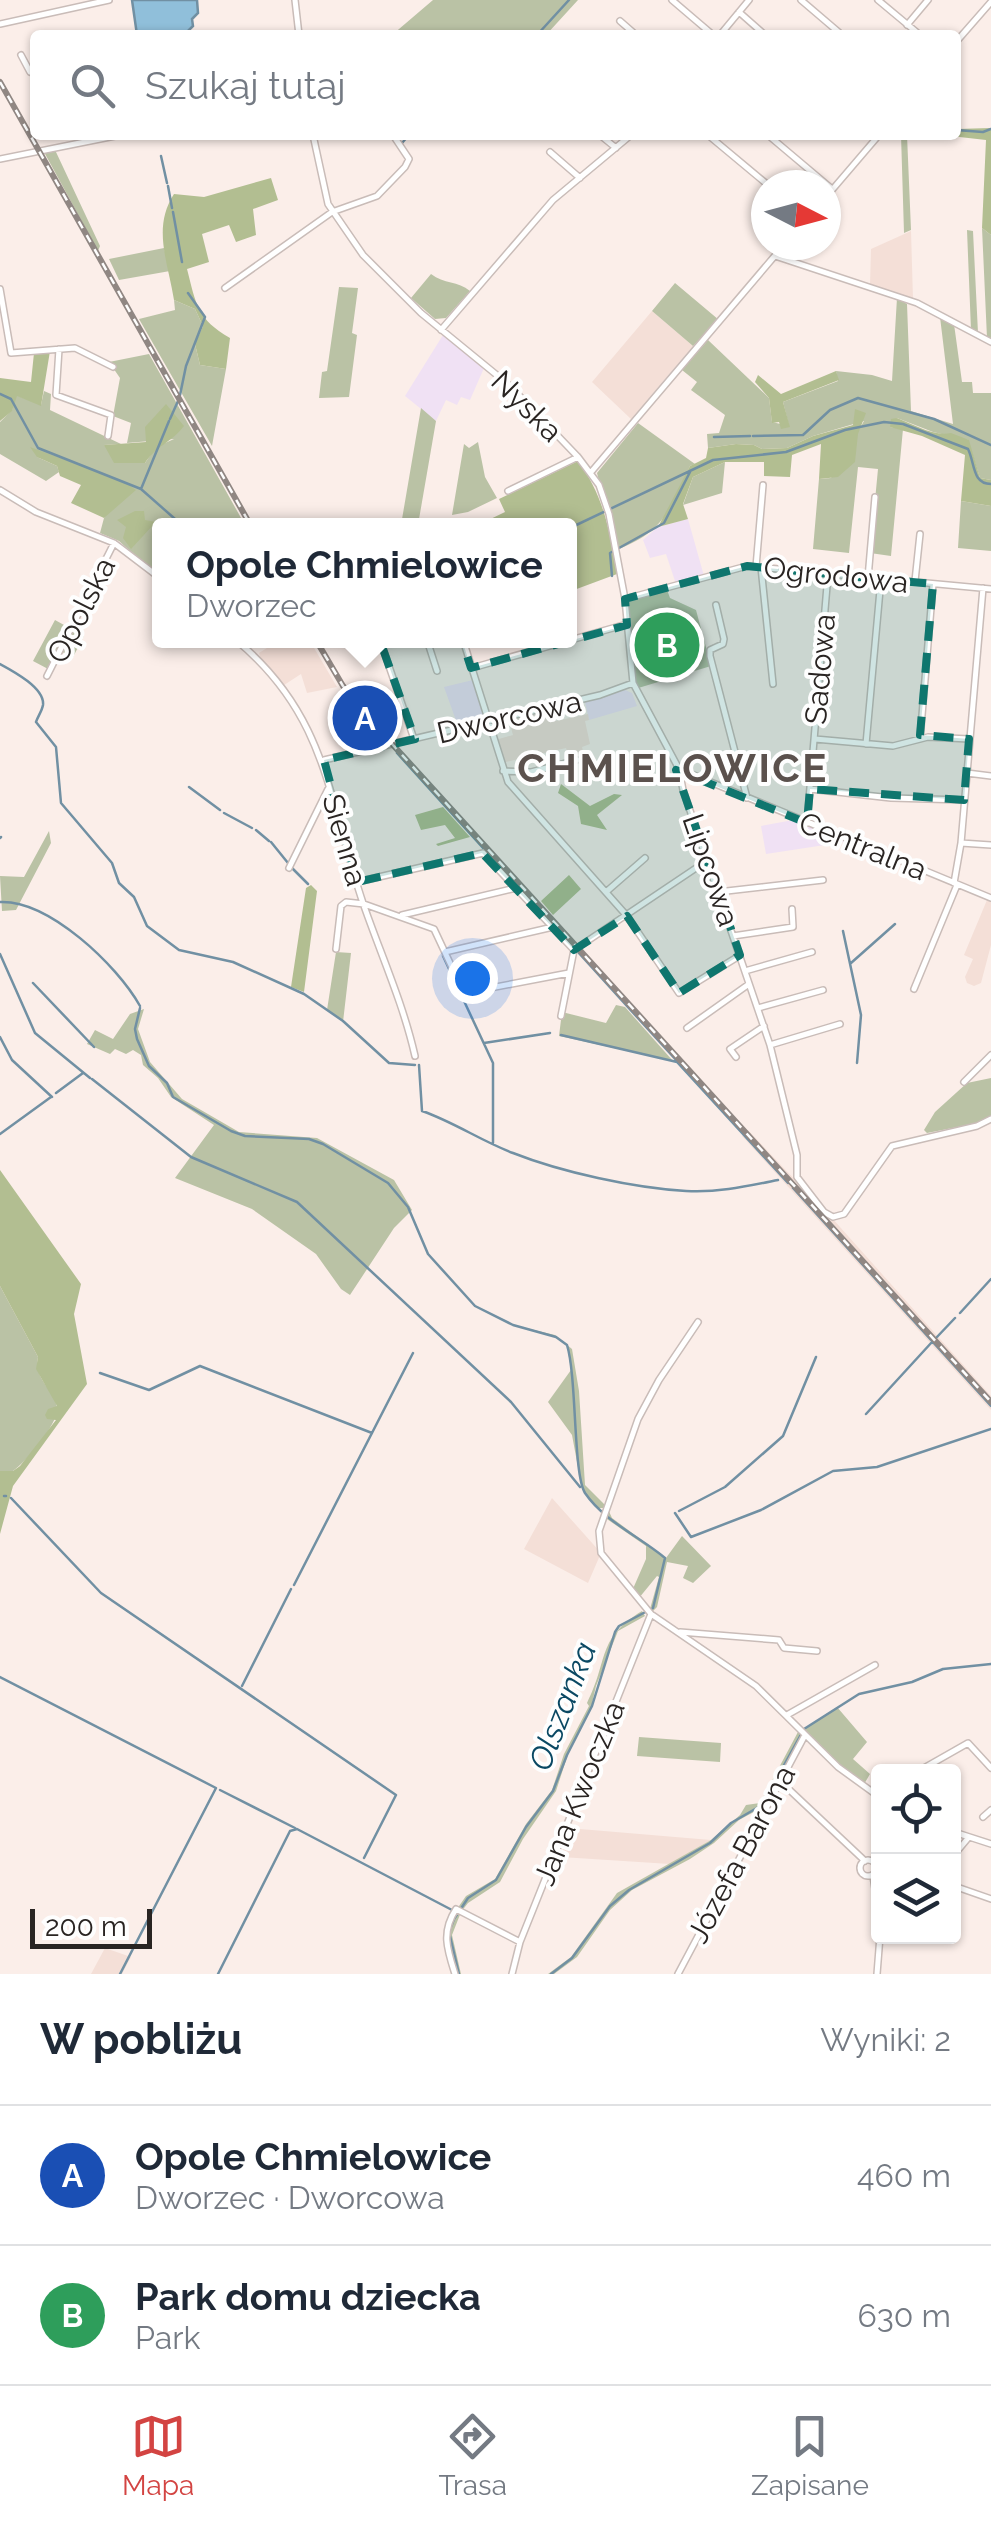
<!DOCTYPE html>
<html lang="pl">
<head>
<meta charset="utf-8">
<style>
  :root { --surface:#fff; --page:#f2f2f3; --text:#1f2937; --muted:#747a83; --line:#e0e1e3; --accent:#d34442 }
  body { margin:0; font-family:Raleway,sans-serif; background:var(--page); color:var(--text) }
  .controls { position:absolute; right:30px; bottom:30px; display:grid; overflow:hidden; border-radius:10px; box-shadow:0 2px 8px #0004 }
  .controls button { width:90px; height:90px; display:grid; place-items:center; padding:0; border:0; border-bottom:2px solid var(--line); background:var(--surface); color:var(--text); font:50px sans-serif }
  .compass { position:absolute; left:751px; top:170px; width:90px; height:90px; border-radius:50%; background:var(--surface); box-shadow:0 2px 8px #0004; rotate:96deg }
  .scale { position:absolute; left:30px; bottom:25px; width:122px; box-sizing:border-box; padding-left:10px; border:5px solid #292422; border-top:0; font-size:28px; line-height:35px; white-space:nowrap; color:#292422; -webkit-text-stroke:8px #fefefe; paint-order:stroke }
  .you { position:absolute; left:472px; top:978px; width:35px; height:35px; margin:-25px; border:8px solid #fff; border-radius:50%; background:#1a73e8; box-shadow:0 0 0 15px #1a73e833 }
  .badge { display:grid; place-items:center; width:65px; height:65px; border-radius:50%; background:var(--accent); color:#fff; font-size:32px; font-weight:700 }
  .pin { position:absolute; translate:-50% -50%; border:5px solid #fff; box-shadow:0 2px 10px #0006 }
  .popup { position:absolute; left:152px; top:518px; width:425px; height:130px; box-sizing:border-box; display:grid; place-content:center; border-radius:10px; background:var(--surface); filter:drop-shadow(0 2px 8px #0005); font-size:32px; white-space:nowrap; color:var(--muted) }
  .popup b { font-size:38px; color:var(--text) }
  .popup::after { content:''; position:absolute; left:50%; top:100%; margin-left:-20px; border:20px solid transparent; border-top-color:var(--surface) }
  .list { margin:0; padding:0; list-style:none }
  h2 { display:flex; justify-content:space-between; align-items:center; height:130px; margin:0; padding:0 40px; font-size:42px }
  h2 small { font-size:32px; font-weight:400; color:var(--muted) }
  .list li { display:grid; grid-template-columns:65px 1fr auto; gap:30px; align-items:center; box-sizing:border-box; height:140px; padding:0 40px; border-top:2px solid var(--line) }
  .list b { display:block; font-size:38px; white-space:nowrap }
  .list p { margin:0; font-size:32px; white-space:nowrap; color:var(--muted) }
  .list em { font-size:32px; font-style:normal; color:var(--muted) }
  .icon { flex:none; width:55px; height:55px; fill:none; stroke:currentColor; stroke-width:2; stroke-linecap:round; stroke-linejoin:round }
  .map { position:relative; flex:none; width:991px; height:1974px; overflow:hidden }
  .search { position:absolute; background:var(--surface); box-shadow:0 2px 8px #0004; left:30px; right:30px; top:30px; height:110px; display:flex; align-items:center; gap:25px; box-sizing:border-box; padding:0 35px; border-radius:10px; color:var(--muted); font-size:38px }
  .sheet { height:410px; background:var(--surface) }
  nav { display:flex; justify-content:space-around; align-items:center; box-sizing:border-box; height:140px; border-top:2px solid var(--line); background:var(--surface); font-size:28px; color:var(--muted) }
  nav a { display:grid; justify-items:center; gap:5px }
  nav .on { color:var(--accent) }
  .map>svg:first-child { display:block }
</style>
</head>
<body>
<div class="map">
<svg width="991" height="1974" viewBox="0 0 991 1974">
  <rect width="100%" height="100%" fill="#fbeee9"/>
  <path fill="#f0e1f4" d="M443,335L484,368L470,400L461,397L457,405L446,400L436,421L405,396Z
    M688,519L704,576L676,584L666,554L650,558L643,540L658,527Z
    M473,680L486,719L458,726L444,687Z
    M625,690L632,693L637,706L589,720L585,702Z
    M793,820L807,823L851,841L766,854L761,826Z"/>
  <path fill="#f4dfd7" d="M911,231L913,299L870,286L871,249Z
    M652,311L693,346L631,419L592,382Z
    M278,641H310L337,687L307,693L301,674L281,687L262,664L259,653Z
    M553,709L556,721L588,714L589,720L585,721L590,744L582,747L584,756L570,760L566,748L501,763L492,741L513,735L509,720Z
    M987,900L991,902V945L981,983L974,986L967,983L965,977L973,959L964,955Z
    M748,1130L796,1181L798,1180L991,1396V1410L742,1136Z
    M552,1498L601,1553L588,1583L524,1549Z
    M568,1828L711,1840L670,1864L561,1857Z
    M105,1948L131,1957L122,1974H91Z"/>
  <path fill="#bac2a5" d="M433,0H578L546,35H392Z
    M901,135H907L911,230L904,233Z
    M44,152H56L100,246L98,251Z
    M982,228L991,235V340L987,338Z
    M967,230L973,231L978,333L971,330Z
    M164,248L170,271L119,280L109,259Z
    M431,274C444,284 458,281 470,291L446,318L435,319L411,298Z
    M675,283L719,320L693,346L652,311Z
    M339,287L358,288L352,333L357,335L349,397L319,398L322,372L327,371Z
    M897,298L907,304L911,411L953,424L940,317L954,324L962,382H972L973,393H991V480L980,478L968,440L933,432L897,418L890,427L903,429L891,556L870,553L878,469L858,467L849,553L813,549L819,479L831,478L864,421L813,436L787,448L762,449L754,445L736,444L708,448L707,434L719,433L725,415L691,390L697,382L682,370L708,340L769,398L772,422L789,426L783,402L838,381L836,371L872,375L892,381Z
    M174,300L195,309L203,326L195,344L200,365L226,369L212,446L139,319L175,310Z
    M149,354L245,525L160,526V578L119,541L100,533L104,518L127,484L37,457L57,466L59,472L46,481L0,454V422L12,410L16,395L41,405L44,391L51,394L50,410L121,444L104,445L145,463L156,447L174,439L127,443L131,423L113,416L120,378L109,362Z
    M421,408L436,421L418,525H401Z
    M638,423L695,464L690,466C669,511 664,532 616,550L597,473Z
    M478,442L485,477L497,498L468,512L452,515L464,444L469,448Z
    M725,462L722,493L683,505L693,477Z
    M961,501L991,506V551L958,548Z
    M666,587L670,598L696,610L711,666L635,689L625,599Z
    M55,620L84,636L73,657L60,651L50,670L33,661Z
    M49,831L51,843L16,910L2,911L0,876L24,877Z
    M336,952L351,953L343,1022L327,1010Z
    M616,1005L625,1007L673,1061L559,1036L562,1012L606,1023Z
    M144,1009L138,1029L150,1062L182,1099L239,1132L317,1138L394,1180L412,1210L394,1228L350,1295L341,1289L316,1254L252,1209L175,1178L214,1125L171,1097L158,1078L143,1065L141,1055L133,1050L126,1054L115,1049L110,1054L87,1044L95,1030L113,1039L130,1014Z
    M991,1078V1116L978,1123L927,1133L924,1130L935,1112L967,1083Z
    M0,1286L38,1357C34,1381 53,1387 57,1407C60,1422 26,1462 13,1471H0Z
    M526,1328L555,1335L572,1349L579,1391L585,1485L607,1507L612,1518L666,1558L682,1536L711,1566L693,1583L683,1578L688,1566L667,1562L657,1607L652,1612L650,1609L659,1577L657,1576L639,1598L632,1591L646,1559V1546L604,1517L607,1508H597L582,1489L572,1435L548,1402L571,1370L567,1345L556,1337Z
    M642,1611L645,1616L618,1631L596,1686L591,1708L568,1754L556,1791L523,1839L500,1882L468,1903L461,1912L452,1935L461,1974H455L449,1952L448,1922L466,1896L495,1879L526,1824L552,1790L564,1754L589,1706L587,1703C609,1660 596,1639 642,1611Z
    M837,1707L867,1742L853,1759L870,1774L863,1786L806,1736L763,1807L739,1820L714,1843L690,1859L632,1890L610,1910L577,1957L554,1974H548L571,1957L617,1893L711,1840L740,1815L746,1805L760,1803L798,1732L805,1735L804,1729Z
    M639,1737L721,1743L720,1762L637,1756Z"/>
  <path fill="#b2be91" d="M991,128V235L982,228L986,140L942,135H956V129Z
    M271,178L278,200L253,209L256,235L236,242L229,225L202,234L209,262L187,269C196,304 197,319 230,338L226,369L200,365L195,344L203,326L195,309L174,300C168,262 152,228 174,194L204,197Z
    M50,351L41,406L17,396L12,411L0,421V378L31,382L34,353Z
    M836,371L839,380L783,402L790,427L781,429L779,422L772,423L769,398L755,382L758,375L781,394Z
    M166,404L184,426C172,442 156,446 145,463H114L104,445L146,442L145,427Z
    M855,409L866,413L858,434L855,462L838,477L819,479L821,444L792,455L790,477L764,476V462H725L693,477L683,504L688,519L658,527L690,466L706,458L708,448L736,444L754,445L762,449L787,448L813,436L853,425Z
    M897,418C913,424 934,437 951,433L969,440L980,478L991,480V506L961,501L965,455L922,436L890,427L891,419Z
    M30,447L123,481L136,490L104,518L71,503L81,485L60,476L57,466L37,457Z
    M578,461C604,496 610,532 617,574L574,590L570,581V526H476L505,512L499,499Z
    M135,511H144L145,520L172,525L160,526V537L155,523L131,549L123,538L126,527L117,520Z
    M561,784L590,806L614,794L622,795L597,815L607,830L581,824L578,806L558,793Z
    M443,807L470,837L438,846L436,844L455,838L445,825L421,830L415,815Z
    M569,875L581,889L553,915L541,901Z
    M311,885L317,891L304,992L291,987L306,888Z
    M0,1170L81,1284L74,1314L87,1384L13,1486L0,1534V1471H13L20,1466L56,1420L47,1419L45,1415L48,1409L57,1406L36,1369L38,1357L0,1286Z"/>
  <path fill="#90bfda" stroke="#7190a3" stroke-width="2.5" d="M132,0H197L198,13L192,19L193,26L184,35H137Z"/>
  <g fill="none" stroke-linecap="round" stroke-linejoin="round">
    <path stroke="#7190a3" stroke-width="2.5" d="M537,35L569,0
      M956,130L983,132L991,129
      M402,143L409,135
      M161,156L167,183
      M168,186L172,208
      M173,212L182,262
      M0,394L11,399L38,448L141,489L183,526
      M180,395L186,366L205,317L188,293
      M170,419L178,401
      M753,436L803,435L830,410L858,398L934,419L991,445
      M714,437L750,436
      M141,489L169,421
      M570,528L713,460L786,452L845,430L884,422L903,424L968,449C975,463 972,484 991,484
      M612,576L610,553L664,523L690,472
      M0,664C13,671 45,688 43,705C42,711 38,716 36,722L56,747L61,803L112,863L119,883L134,897L147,926L179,950L233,962L304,994L343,1021L389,1063L415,1065
      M397,753L544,915
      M189,787L220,810
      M224,813L252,828
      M256,830L269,841
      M0,838L1,837
      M271,842L288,863
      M292,868L308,884
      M0,902C49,900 117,965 140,1006
      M843,931L861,1015L857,1063
      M577,951L677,1061
      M0,954L35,1033L90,1078
      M443,956L493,1063V1143
      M851,963L895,924
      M33,983L94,1047
      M140,1008L135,1029L137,1039L149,1066L167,1083L173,1097L231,1131L245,1136L309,1139L323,1144L388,1183L408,1207L428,1254L475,1306L513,1325L556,1337L567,1345C577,1377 573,1474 585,1493C604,1521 640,1537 665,1558L653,1608L619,1626L615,1632L592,1706L567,1755L553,1791L526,1827L496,1880L468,1898L454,1919L449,1932L459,1974
      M561,1035L677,1062L788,1183
      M0,1037L12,1060L52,1097
      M484,1043L550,1033
      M419,1065L422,1111C454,1122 481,1141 513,1153C561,1172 634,1188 686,1191C717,1193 748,1186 778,1180
      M92,1079L191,1157L297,1202L511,1402L580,1487
      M56,1093L83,1073
      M0,1134L51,1097
      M793,1188L991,1406
      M960,1313L991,1279
      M936,1338L955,1318
      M100,1373L149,1390L200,1366L372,1433
      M866,1414L932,1342
      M4,1496H6
      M11,1498L101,1593L396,1795L364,1858
      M679,1511L725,1487L783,1436L816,1357
      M675,1513L691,1537L761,1510L833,1471L877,1467L991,1429
      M294,1585L413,1353
      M0,1677L216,1788L120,1974
      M242,1686L291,1589
      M220,1790L295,1828
      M218,1974L290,1831L297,1829L452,1910
      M551,1974L572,1958L610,1906L629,1890L710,1843L731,1823L762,1805L804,1729L859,1694L912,1682L943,1669L991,1664"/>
    <g stroke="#c9bcb8" stroke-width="8">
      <path id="minor" d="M295,0L299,35
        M672,0L713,35
        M801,0L842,35
        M878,0L920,35
        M739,12L765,35
        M620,21L636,35
        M0,24L109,0
        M907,25L928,0
        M720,35L749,0
        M956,42L991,2
        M21,55L30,72
        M313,135L328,204L363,255L421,313L509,385L578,457L599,485L609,514L625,599L633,683L679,769L991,898
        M600,135L616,148
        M708,135L768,185
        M768,135L832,189
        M550,152L580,178
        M0,159L120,135
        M826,197L879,135
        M775,256L917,303L991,342
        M225,288L332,212L377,196L405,167L409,159L393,135
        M0,289L11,353L75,348L113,367
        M441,330L553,200L631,135
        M59,349L56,395L111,415L108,436
        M592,471L784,245
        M0,490L36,512L114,543L160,578
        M508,491L578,457
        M756,567L763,485
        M761,567L773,684
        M868,578L875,497
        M915,581L920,534
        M625,599L747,566L991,589
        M716,605L724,639L723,644L710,650V656L747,798
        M236,640C328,716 328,800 363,903C381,955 403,1003 415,1056
        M380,640L414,739
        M427,640L437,671
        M463,640L508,782L627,916L679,993L739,956
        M354,642L358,640
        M472,668L627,624
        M47,676L114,543
        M815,739L893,746L928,737L969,739
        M920,739L933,584
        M866,744L881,579
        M324,760L600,695L633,683
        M679,769L683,790L770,1045L797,1155V1177L824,1212L833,1217L844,1214L892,1146L977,1126L991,1119
        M503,771L531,772L577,760
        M967,773L991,776
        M810,789L891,798L964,800
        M807,823L828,574
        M961,843L991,845
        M289,868L328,789
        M357,882L483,853L574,950
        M954,883L961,843L983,588
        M606,892L645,858
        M718,892L823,880
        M402,915L516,888
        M733,936L793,927L792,909
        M336,949L341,906L346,902L364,904L434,929L464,993L569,973
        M574,950L708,860
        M445,952L553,927
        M745,971L812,952
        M914,989L957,885
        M758,1008L823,990
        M561,1016L574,950
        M687,1028L749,984
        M770,1045L840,1024
        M736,1057L730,1049L764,1026
        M964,1082L991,1055
        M698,1322L659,1380L638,1419L599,1531L601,1553L651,1614L756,1686L838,1767L878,1796
        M680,1632L779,1640L784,1648L817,1651
        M787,1715L875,1665
        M917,1772L968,1743L991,1768
        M780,1781L865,1861
        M983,1817L991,1810
        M954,1832L991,1844
        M954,1855L969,1837
        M860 1868a8 8 0 1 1 16 0a8 8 0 1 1-16 0Z
        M873,1876L878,1907
        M954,1886L991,1899
        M455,1974C447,1949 441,1932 456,1909L520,1942
        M512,1974L520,1942L651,1614
        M678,1974L805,1735
        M877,1974L880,1936"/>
    </g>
    <use href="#minor" stroke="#fff" stroke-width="5"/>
    <g stroke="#908783" stroke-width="6">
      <path id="rail" d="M0,82L251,526
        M316,640L343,686L373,723L991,1402"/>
    </g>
    <use href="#rail" stroke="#fefefe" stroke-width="2.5" stroke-dasharray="8" stroke-linecap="butt"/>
  </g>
  <path fill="#0f766e" fill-opacity="0.2" stroke="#0f766e" stroke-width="8" stroke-dasharray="20 12" stroke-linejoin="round" d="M747,566L933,584L920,735L969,739L964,800L810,789L807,823L676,770L740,955L679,993L627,916L574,950L482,853L357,882L324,760L415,739L378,635L453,612L471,668L627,625L625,599Z"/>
  <g text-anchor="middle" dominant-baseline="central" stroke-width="8" stroke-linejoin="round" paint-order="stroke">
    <g font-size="30" fill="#292422" stroke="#fefefe">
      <text transform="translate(527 406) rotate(45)">Nyska</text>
      <text transform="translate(836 575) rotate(6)">Ogrodowa</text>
      <text transform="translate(81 610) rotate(-63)">Opolska</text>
      <text transform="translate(820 669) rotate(-85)">Sadowa</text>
      <text transform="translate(509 717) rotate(-13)">Dworcowa</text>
      <text transform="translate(345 840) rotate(74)">Sienna</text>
      <text transform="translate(863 846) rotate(22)">Centralna</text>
      <text transform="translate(711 870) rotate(71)">Lipcowa</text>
      <text transform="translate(579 1793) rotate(-68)">Jana Kwoczka</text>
      <text transform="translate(741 1854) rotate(-62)">Józefa Barona</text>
    </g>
    <g font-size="32" font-style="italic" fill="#0a4863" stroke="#fefefe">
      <text transform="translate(562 1706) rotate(-69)">Olszanka</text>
    </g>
    <g font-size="40" font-weight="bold" letter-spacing="2.5" fill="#5b514d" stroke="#fefefe">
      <text x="673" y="767">CHMIELOWICE</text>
    </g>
  </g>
</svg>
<div class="controls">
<button><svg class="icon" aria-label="locate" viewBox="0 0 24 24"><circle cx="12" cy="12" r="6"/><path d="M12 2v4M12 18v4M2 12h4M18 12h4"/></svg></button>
<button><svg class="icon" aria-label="layers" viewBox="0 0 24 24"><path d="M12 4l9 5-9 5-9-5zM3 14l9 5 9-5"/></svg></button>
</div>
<svg class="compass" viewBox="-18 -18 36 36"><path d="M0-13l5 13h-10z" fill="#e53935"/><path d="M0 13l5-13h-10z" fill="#747a83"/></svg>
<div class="scale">200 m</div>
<div class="you"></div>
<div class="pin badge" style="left:365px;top:718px;background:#1a4fb4">A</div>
<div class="popup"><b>Opole Chmielowice</b>Dworzec</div>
<div class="pin badge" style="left:667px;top:645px;background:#2e9e5b">B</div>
<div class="search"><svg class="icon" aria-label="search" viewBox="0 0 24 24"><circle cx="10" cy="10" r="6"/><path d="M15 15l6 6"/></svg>Szukaj tutaj</div>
</div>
<section class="sheet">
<h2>W pobliżu<small>Wyniki: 2</small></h2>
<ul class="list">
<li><span class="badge" style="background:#1a4fb4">A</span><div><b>Opole Chmielowice</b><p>Dworzec · Dworcowa</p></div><em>460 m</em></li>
<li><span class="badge" style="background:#2e9e5b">B</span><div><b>Park domu dziecka</b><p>Park</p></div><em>630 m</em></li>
</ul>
</section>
<nav>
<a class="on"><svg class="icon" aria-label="map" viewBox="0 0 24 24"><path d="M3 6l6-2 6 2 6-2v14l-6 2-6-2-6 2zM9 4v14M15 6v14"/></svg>Mapa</a>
<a><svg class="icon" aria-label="directions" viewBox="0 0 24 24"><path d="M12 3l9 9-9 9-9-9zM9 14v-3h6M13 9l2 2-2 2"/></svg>Trasa</a>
<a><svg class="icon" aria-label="saved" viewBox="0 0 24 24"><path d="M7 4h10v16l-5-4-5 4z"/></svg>Zapisane</a>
</nav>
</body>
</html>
